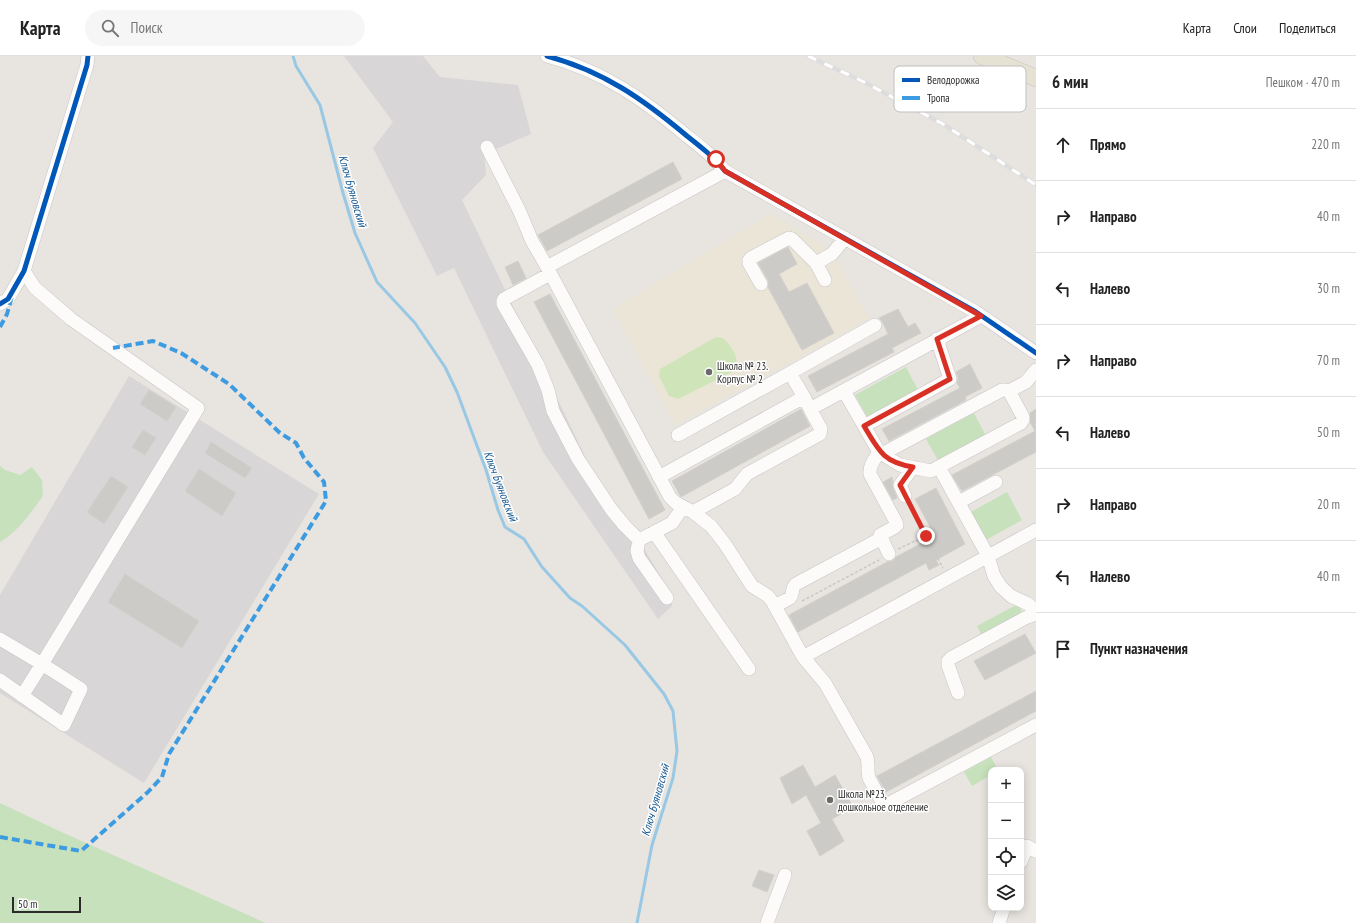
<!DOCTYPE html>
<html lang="ru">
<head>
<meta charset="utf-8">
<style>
  :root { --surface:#fff; --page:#f6f6f6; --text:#222; --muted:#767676; --line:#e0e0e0 }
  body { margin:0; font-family:"PT Sans Narrow",sans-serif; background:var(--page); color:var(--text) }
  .controls { position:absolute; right:12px; bottom:12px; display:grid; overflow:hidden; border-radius:8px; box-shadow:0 2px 10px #0003 }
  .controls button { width:36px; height:36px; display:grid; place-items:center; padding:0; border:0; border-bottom:1px solid var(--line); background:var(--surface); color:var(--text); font:20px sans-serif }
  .scale { position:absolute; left:12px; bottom:10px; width:69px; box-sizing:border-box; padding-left:4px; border:2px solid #2a2a2a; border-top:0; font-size:11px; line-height:14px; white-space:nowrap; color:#2a2a2a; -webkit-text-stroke:3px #fff; paint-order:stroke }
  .stop { position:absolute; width:12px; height:12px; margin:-9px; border:3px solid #d93025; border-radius:50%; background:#fff }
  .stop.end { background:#d93025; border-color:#fff; box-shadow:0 1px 4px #0008 }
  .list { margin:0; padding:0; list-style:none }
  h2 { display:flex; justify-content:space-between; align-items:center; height:52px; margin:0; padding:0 16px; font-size:17px }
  h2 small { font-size:13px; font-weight:400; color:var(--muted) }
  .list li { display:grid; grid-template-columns:26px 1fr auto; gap:12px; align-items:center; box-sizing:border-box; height:72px; padding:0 16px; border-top:1px solid var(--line) }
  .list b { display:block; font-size:15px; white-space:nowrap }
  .list em { font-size:13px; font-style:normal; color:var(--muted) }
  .icon { flex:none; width:22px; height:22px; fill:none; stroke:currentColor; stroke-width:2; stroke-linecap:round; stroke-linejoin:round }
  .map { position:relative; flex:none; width:1036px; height:867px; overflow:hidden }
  header { display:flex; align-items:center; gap:24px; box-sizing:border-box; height:56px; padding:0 20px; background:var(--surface); border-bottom:1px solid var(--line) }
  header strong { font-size:19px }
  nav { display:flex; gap:22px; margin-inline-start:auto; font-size:14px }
  .search { width:280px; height:36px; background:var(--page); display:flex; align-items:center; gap:10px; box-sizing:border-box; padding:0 14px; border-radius:22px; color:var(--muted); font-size:15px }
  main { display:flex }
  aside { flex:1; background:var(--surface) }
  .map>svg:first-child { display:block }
</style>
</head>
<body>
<header>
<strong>Карта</strong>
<div class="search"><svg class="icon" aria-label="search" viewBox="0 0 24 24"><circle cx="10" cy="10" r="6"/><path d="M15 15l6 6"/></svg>Поиск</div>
<nav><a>Карта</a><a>Слои</a><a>Поделиться</a></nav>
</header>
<main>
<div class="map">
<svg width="1036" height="867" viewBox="0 0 1036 867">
  <rect width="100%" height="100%" fill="#e8e5e0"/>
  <path fill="#d8d6d7" d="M344,0H423L440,21L518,29L531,78L484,98L486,119L462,144L592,415L637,481L672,539V550L658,563L543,396L454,212L437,220L373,92L393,66Z
    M129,320L319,438L144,727L0,637V539Z"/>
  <path fill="#eae5d6" d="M770,158L828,193L837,205L869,263L675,369L613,253Z"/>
  <path fill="#c6e1bb" d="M906,311L919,336L869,364L855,339Z
    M974,357L987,382L940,408L926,383Z
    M0,410L5,414L20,419L32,411L42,424L43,440C31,456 18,476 0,486Z
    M1007,436L1022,464L986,484L971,456Z
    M1018,548L1023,558L982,580L977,570Z
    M991,701L998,714H991V719L972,730L964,716Z
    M0,747L57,774L266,867H0Z"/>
  <path fill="#cfe5b9" d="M716,281L723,282C731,289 742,306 734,315L678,343L669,340L659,320L660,313Z"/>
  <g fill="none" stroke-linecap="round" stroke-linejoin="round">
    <path stroke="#98c8e4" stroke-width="3" d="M293,0L296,10L320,49L343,137L355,177L377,226L415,267L445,311L457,336L486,414L498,454L505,471L524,483L542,511L570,542L582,550L625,589L664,638L673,655L677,695L673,722L652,789L637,867"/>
  </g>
  <path fill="#cdcbc7" stroke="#d3d0cc" d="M673,106L682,123L547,195L538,179Z
    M788,191L797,208L779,218L789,236L807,227L834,277L802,294L768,231V224L758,207Z
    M518,205L526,222L513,229L505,211Z
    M550,238L665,454L649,463L534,246Z
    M898,253L908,271L915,267L921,277L892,292L894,296L817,336L808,320L888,278L882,265L879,262Z
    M970,308L982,332L965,341L966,344L889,385L882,373L960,332L957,327L958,321L956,316Z
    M149,334L176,351L167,365L140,348Z
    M801,353L810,370L681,441L672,425Z
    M1036,353V396L962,435L952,419L1035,375L1030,366V357Z
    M143,374L156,382L145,399L132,391Z
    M211,386L252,412L245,422L205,397Z
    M199,413L236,437L222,460L185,435Z
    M111,420L128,431L104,468L87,456Z
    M892,421L893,425V432L897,442L893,444L883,426Z
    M936,432L965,488L936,504L939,509L929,514L926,507L798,576L789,559L887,506L893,505L896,501L935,480L915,443Z
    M125,518L199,565L182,592L108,546Z
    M1025,578L1036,597L985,624L974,605Z
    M1036,635V655L886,736L877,720Z
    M803,709L815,731L835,719L853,751L832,763L844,785L820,800L807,775L821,767L806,739L792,748L780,722Z
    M759,814L774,819L767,836L752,830Z"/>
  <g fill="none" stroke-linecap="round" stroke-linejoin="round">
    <g stroke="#c6c4c5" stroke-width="14">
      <path id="minor" d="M547,0C603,15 643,43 687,80C701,91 714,101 725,115L976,256L1036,297
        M487,91L519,154L532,185L547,211
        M725,115L547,211L670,441L676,447L693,456L711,470L725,488L752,530L768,540L772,545L803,601L825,627L867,701C869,708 867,715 869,722L882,746L885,748H888L1036,669
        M816,207L825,224
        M550,218L504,243L503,245V248L538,309L548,334L553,355L578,403L611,453L625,470L639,484L672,467L683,451
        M761,228L749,207V204L751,202L789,182L792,183L816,207L832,198L845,182
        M0,248L8,243L24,215L87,9L88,0
        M790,317L875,269
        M844,335L879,396L900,409L931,415L1021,367L1023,364V361L1009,335L1026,326L1036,314
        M864,370L950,323L937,283
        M678,379L790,317L804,341
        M879,396C875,403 869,409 870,418L896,466L897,469L895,471L880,479L889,498
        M882,398L1002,334H1005L1009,335
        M939,411L988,500L994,520L1001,531L1011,540L1028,548L1036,555
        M659,421L804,341L810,353L981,260
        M905,440L900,429L913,411
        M959,446L996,426
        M693,456L735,433L747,418L820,378L821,373L810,353
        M654,476L749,613
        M639,484L637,495L639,502L667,542
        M775,550L790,542C794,537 791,532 796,528L880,483
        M0,583L42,608L22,640
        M803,601L1036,474
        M0,624L64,669L81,633L42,608L198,352L71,263L35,232L24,215
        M958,637L948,609V605L951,602L1025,562L1036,558
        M1021,806L1027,790L1036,795
        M767,867L785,819
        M999,867L1004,852"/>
    </g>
    <g stroke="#c4c3c1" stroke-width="18">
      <path id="major" d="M982,0L1036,22"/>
    </g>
    <path stroke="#c8c7c7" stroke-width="1.5" stroke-dasharray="3 2" stroke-linecap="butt" d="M926,480L943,512
      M898,493L926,480L910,450
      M802,545L879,504"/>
    <use href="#minor" stroke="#fcfbfa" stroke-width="13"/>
    <use href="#major" stroke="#e5e2d4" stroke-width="17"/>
    <g stroke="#deddde" stroke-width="4.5">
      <path id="rail" d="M808,0L862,25L943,68L1036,129"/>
    </g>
    <use href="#rail" stroke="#fff" stroke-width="3" stroke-dasharray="9" stroke-linecap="butt"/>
    <path stroke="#3d9ce1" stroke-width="4" stroke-dasharray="8 4" stroke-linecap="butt" d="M0,271L7,258L12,240
      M0,781L81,795L148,736L162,721L169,698L326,445L324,426L304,402L296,387L280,377L229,328L181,297L153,285L113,292"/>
    <g stroke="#fff" stroke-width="8">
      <path id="cycleway" d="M547,0C603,15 643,43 687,80C701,91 714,101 725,115L976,256L1036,297
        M0,248L8,243L24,215L87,9L88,0"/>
    </g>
    <use href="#cycleway" stroke="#0057b8" stroke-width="5"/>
  </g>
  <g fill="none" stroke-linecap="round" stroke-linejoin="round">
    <path stroke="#d93025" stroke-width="5" d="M716,103L725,115L981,260L937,283L950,323L864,370C879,395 883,406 913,411L900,429L926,480"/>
  </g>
  <g fill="#6c6b6a" stroke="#fff" stroke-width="1.5">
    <circle cx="709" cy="316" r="4"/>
    <circle cx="830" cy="744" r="4"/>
  </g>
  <g text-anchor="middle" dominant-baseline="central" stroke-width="3" stroke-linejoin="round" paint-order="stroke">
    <g font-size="11" fill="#2a2a2a" stroke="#fff" text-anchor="start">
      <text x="717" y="310">Школа № 23.<tspan x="717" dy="13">Корпус № 2</tspan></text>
      <text x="838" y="738">Школа №23,<tspan x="838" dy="13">дошкольное отделение</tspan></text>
    </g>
    <g font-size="12" font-style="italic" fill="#165891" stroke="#fff">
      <text transform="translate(353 135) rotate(74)">Ключ Буяновский</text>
      <text transform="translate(501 430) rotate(69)">Ключ Буяновский</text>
      <text transform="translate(655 744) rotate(-74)">Ключ Буяновский</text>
    </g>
  </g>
  <rect x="894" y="10" width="132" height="46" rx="6" fill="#fff" stroke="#bfbfbf" stroke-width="1"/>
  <rect x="902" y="22" width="18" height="4" fill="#0057b8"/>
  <rect x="902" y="40" width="18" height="4" fill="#3d9ce1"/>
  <g font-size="11" fill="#2a2a2a">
    <text x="927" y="28">Велодорожка</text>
    <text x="927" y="46">Тропа</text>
  </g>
</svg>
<div class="controls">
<button>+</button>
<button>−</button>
<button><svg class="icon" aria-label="locate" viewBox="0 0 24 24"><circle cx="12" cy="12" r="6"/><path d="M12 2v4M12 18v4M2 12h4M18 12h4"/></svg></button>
<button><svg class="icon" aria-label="layers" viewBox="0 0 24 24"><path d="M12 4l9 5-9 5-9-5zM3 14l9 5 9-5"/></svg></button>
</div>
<div class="scale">50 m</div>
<div class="stop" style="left:716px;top:103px"></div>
<div class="stop end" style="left:926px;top:480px"></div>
</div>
<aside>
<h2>6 мин<small>Пешком · 470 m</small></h2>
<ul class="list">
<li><svg class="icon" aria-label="ahead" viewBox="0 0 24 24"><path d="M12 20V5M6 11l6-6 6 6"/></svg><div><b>Прямо</b></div><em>220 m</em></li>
<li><svg class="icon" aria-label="right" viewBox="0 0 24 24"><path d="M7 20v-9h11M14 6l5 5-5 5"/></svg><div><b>Направо</b></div><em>40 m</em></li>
<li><svg class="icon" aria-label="left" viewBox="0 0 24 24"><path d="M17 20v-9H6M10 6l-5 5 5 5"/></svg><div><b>Налево</b></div><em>30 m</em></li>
<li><svg class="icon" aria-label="right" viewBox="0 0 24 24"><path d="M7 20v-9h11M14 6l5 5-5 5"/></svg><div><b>Направо</b></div><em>70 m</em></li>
<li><svg class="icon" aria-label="left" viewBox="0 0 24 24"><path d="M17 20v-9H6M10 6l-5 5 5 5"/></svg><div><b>Налево</b></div><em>50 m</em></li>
<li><svg class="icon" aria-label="right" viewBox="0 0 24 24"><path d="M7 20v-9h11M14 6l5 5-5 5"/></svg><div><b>Направо</b></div><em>20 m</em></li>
<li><svg class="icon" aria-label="left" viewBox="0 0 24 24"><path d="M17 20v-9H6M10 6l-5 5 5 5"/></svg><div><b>Налево</b></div><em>40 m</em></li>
<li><svg class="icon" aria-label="arrive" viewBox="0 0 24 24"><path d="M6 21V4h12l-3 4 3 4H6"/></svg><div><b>Пункт назначения</b></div></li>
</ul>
</aside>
</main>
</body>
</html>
